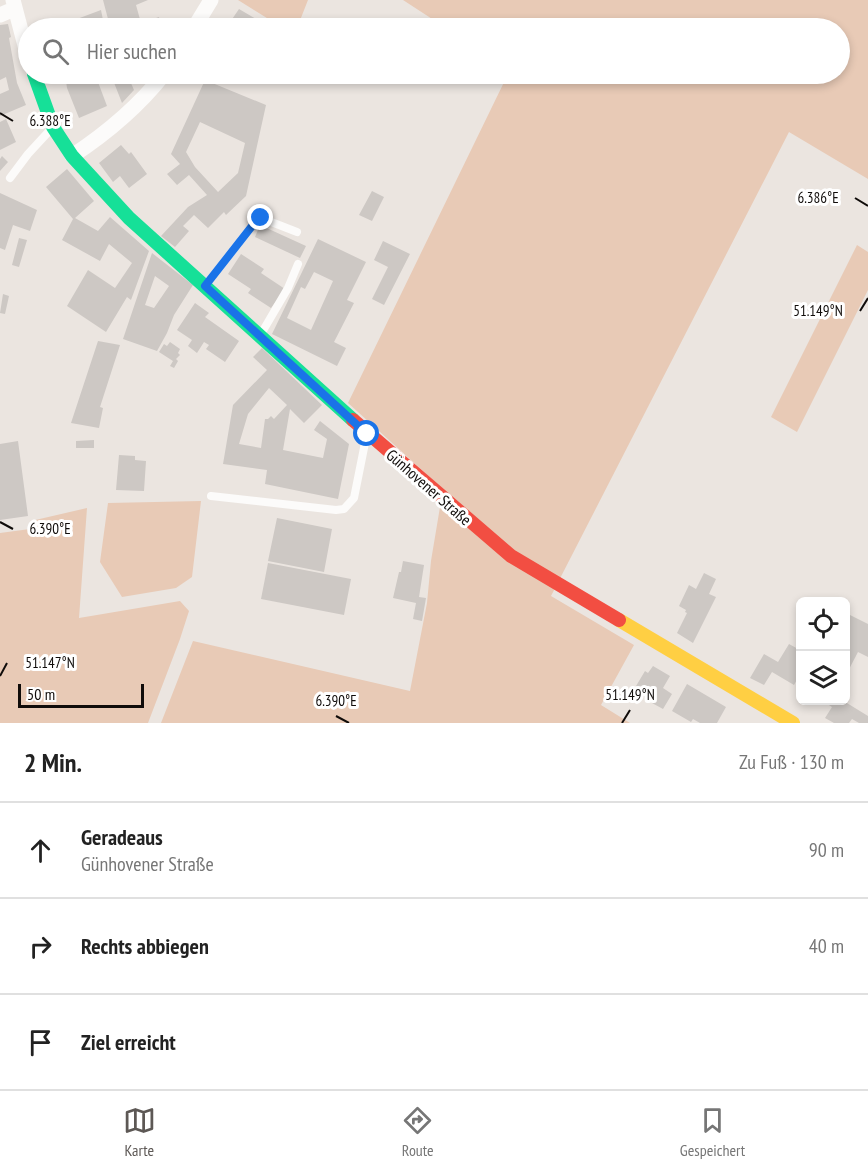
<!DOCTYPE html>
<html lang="de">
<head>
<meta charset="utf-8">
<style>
  :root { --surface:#fff; --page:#f2f2f2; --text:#222; --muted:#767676; --line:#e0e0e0; --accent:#5d5855 }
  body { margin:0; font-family:"PT Sans Narrow",sans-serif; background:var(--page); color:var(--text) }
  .controls { position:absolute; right:18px; bottom:18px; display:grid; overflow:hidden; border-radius:9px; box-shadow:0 3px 9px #0003 }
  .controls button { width:54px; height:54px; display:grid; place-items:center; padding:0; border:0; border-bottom:2px solid var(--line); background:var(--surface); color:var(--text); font:30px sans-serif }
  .scale { position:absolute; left:18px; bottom:15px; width:126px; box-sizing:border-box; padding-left:6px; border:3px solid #100c0a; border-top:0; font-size:16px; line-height:21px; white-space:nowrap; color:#100c0a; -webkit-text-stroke:4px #fff; paint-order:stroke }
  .stop { position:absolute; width:18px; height:18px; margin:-14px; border:4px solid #1a73e8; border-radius:50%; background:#fff }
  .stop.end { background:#1a73e8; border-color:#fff; box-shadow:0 2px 6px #0008 }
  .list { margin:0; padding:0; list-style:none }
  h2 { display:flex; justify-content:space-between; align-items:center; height:78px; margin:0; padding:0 24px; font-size:26px }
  h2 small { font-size:20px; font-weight:400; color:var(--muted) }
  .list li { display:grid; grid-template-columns:39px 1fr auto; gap:18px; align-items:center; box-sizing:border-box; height:96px; padding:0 24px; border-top:2px solid var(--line) }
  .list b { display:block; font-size:22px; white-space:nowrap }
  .list p { margin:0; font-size:20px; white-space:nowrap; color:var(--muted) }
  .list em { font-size:20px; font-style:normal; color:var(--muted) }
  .icon { flex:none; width:33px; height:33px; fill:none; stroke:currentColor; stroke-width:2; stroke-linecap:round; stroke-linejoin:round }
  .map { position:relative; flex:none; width:868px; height:723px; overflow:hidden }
  .search { position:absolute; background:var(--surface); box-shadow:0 3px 9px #0003; left:18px; right:18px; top:18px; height:66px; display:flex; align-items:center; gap:15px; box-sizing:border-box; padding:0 21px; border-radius:33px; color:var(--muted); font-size:22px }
  .sheet { height:366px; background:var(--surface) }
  nav { display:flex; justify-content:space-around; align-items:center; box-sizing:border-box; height:84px; border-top:2px solid var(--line); background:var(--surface); font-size:16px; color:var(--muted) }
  nav a { display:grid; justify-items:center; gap:3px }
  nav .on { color:var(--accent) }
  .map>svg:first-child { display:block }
</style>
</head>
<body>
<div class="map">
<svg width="868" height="723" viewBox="0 0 868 723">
  <rect width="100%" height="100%" fill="#ebe5e0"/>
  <path fill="#e8cab6" d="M238,0H308L297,28H283Z
    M403,0H868V179L789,132L551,596L634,645L601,705L630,723H161L193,641L410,691L427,603L431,561L443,489L348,403L508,74H840V28H446Z
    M857,245L868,252V290L797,432L771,417Z
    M201,501L192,577L176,588L122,597L100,562L108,503Z
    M87,508L79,618L180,601L189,611L180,639L148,723H0V533L30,529L31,521Z"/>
  <path fill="#cdc8c4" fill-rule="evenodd" d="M103,0H148L136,5L141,23L159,17L161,27L78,28L77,19L101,10L103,20L108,19Z
    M239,9L271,28H226Z
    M8,24L11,37L9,38L17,83L26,105L0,116V94L9,90L6,77L0,80V25Z
    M65,74H95L107,106L79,118L67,88Z
    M117,74H127L134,90L122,103L111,75Z
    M205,80L266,105L246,196L226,215L224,212L208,228L194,215L183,226L189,231L175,247L161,236L188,207L207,195L189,175L177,185L167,174L180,164L171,154ZM200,122L245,143L238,173L218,192L195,167L186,152Z
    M6,119L16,142L0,150V122Z
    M121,145L129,154L131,152L147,174L129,188L120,176L113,182L99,163Z
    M2,156L8,162L0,171V159Z
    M67,169L94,201L75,218L98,231L110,217L149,251L131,300L127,297L106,332L67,306L88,270L115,288L132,263L109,244L100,261L62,240L73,219L46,187Z
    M372,191L384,197L372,221L359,215Z
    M0,193L37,210L30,231L13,225L5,250L0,248Z
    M260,225L306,246L300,258L255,237Z
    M19,238L27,240L19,267L12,265Z
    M318,239L366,262L347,300L354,303L334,342L346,348L337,366L272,334ZM314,272L333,281L311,330L287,318L301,287L305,289Z
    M383,241L410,254L384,305L372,299L388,267L374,260Z
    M152,253L193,285L174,315L167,333L157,351L123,339ZM155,276L169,286L154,308L145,305Z
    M241,254L264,269L261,273L285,289L271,308L248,293L251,289L228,274Z
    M3,294L9,296L5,314L0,313Z
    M195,303L209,313L205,317L239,341L225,362L206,349L209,345L204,342L197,353L188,346L192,340L177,330Z
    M98,341L120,345L100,407L103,408L99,428L71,423Z
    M170,342L180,349L178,353L180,355L176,359L178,361L174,368L170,366L173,361L159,352L164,344L167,346Z
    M262,348L322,405L304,423L290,409L283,450L323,458L327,439L314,430L320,421L349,444L338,499L265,484L267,470L223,464L233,405L267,370L253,357ZM269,388L287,405L274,419L271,416L268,419H265L261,448L239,444L248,414Z
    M94,440V448H76V441Z
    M18,441L28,516L0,520V444Z
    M119,455L135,456V460L146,461L144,491L116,490Z
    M277,518L332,529L324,572L268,561Z
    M403,561L424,565L419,597L426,598L422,621L413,619L416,603L393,598L399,572H401Z
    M268,563L351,579L344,615L261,599Z
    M704,573L716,579L709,594L716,597L693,643L677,633L687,613L685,612L686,610L679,606L689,585L696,589Z
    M850,615L868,624V657L858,652L846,675V624Z
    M789,644L800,650V674L794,685L772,672L764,685L750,678L764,654L778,662Z
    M653,666L670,676L663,688L672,694L663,709L652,703L655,697L636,686L645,671L648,673Z
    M687,684L726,707L717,723H700L693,719L691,722L672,711Z
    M821,700H842L868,716V723H859L852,719L849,723H834L825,718L832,707Z"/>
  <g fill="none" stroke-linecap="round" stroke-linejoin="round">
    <path stroke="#fcfbfa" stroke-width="8" d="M10,178L28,154L52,128
      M205,286L256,221L261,218L297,232
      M261,334L288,288L298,264
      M211,496L336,510L344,509L354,498L366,438"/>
    <path stroke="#fcfbfa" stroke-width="15" d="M13,0L28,57
      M0,15L14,9
      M194,28L211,0
      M72,156C107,133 138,107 164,74"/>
    <path stroke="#16e098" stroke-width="14" d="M34,74L53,127L72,156L129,218L353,420"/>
    <path stroke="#ffcf43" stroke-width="14" d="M619,620L793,723"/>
    <path stroke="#f24e42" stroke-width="14" d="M353,420L511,556L619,620"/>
  </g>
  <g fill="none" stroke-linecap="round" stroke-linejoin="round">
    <path stroke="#1a73e8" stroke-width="8" d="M261,218L256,221L205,286L367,434"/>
  </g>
  <path fill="none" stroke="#100c0a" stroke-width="2" d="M0,113L13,121M855,198L868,206M860,311L868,298M0,522L13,529M0,676L7,663M336,716L349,723M622,723L630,710"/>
  <g text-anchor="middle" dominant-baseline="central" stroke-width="6" stroke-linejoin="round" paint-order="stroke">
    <g font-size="16" fill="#100c0a" stroke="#fff">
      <text transform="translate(429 487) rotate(41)">Günhovener Straße</text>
    </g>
  </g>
  <g font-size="15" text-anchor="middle" fill="#100c0a" stroke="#fff" stroke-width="6" stroke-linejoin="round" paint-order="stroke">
    <text x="50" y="126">6.388°E</text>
    <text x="818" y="203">6.386°E</text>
    <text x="818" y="316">51.149°N</text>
    <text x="50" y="534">6.390°E</text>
    <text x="50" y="668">51.147°N</text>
    <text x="630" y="700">51.149°N</text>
    <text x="336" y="706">6.390°E</text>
  </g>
</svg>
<div class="controls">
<button><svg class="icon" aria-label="locate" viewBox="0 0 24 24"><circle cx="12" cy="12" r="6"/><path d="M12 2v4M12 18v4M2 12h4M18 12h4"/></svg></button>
<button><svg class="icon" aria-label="layers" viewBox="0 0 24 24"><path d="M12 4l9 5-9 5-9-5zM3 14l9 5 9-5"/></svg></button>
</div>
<div class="scale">50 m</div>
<div class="stop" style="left:367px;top:434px"></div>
<div class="stop end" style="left:261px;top:218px"></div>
<div class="search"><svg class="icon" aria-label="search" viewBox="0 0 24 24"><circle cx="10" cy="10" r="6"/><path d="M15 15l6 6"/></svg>Hier suchen</div>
</div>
<section class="sheet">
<h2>2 Min.<small>Zu Fuß · 130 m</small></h2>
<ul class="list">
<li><svg class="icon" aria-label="ahead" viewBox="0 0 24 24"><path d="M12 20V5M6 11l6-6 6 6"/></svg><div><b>Geradeaus</b><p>Günhovener Straße</p></div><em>90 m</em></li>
<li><svg class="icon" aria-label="right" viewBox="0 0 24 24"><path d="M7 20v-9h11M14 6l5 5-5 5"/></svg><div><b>Rechts abbiegen</b></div><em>40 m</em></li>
<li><svg class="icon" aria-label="arrive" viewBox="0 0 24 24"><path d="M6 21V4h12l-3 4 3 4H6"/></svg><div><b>Ziel erreicht</b></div></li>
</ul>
</section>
<nav>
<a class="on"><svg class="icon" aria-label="map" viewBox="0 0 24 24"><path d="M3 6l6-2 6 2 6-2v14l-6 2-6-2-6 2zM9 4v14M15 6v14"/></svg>Karte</a>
<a><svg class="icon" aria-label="directions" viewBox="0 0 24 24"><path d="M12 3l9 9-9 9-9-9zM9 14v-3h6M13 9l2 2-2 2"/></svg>Route</a>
<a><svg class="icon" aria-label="saved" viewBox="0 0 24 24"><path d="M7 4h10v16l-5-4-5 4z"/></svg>Gespeichert</a>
</nav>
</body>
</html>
